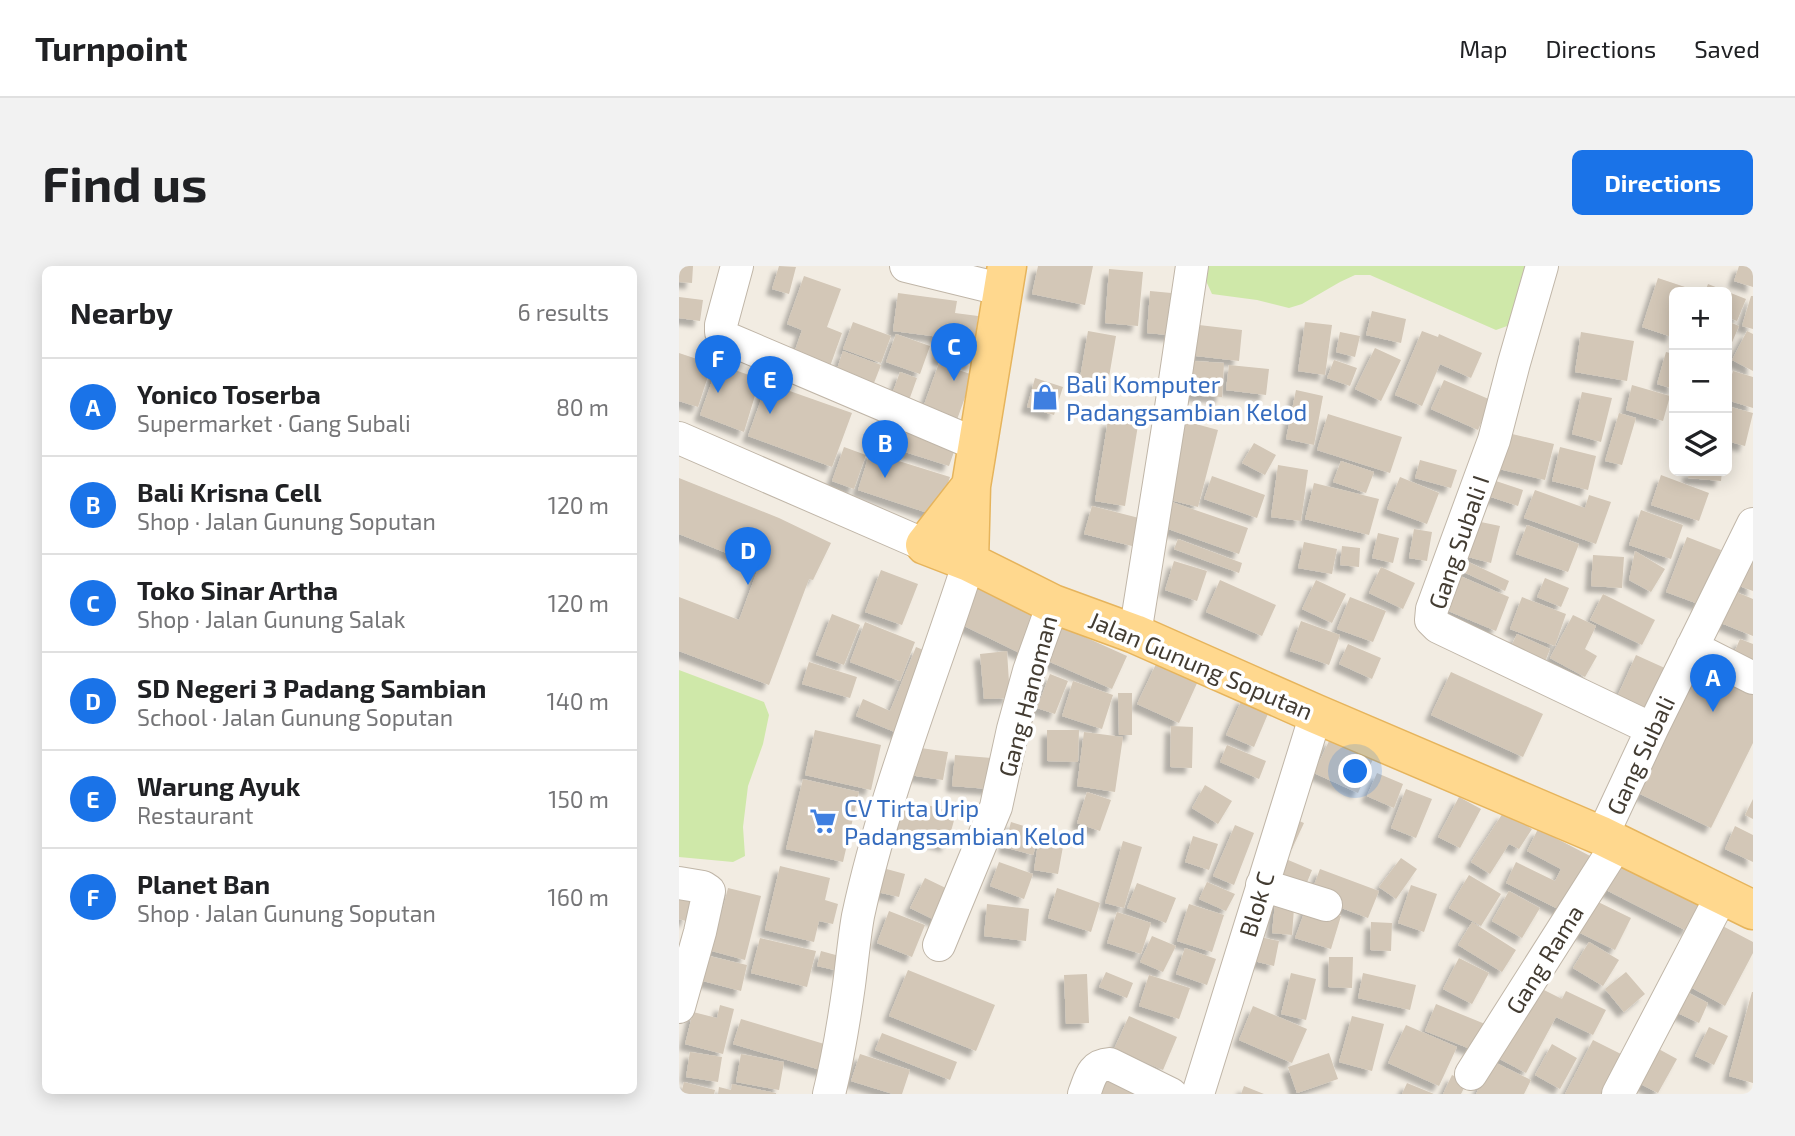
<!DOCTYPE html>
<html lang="en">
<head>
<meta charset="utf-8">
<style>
  :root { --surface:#fff; --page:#f2f2f2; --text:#202124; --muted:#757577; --line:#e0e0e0; --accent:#1a73e8 }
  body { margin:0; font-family:"Exo 2",sans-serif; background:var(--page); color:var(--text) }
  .controls { position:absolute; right:21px; top:21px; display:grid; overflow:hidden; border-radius:10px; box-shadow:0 4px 18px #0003 }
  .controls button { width:63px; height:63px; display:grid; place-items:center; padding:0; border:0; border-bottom:2px solid var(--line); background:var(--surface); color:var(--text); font:35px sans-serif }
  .you { position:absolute; left:677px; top:506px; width:24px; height:24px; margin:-18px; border:5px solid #fff; border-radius:50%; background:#1a73e8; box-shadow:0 0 0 10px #1a73e833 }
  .badge { display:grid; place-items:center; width:46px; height:46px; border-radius:50%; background:var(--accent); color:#fff; font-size:23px; font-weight:700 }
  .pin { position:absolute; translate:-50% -58px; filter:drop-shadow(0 2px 4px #0008) }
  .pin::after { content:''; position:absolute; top:37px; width:24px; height:21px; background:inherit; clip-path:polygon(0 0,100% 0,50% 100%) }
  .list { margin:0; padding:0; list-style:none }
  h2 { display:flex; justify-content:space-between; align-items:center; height:91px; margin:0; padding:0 28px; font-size:30px }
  h2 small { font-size:23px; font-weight:400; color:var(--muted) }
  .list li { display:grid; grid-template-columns:46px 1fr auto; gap:21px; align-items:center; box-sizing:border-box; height:98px; padding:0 28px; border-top:2px solid var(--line) }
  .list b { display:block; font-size:26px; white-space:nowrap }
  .list p { margin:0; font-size:23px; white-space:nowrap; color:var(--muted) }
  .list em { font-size:23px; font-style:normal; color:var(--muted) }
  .icon { flex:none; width:38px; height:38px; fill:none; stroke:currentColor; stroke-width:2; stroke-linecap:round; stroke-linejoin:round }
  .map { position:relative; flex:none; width:1074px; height:828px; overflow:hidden; border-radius:10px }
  header { display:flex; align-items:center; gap:42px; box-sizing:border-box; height:98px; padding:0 35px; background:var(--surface); border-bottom:2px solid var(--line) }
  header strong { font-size:33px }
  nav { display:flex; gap:38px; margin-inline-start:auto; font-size:24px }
  .intro { display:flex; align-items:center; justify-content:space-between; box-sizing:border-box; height:168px; padding:0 42px }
  h1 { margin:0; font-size:49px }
  .button { padding:18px 32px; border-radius:10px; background:var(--accent); color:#fff; font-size:24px; font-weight:700 }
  main { display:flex; gap:42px; padding:0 42px }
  aside { flex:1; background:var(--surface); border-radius:10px; box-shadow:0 4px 18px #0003 }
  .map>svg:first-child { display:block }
</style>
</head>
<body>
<header>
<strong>Turnpoint</strong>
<nav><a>Map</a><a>Directions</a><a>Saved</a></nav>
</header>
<div class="intro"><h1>Find us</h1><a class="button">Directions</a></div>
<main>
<aside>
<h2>Nearby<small>6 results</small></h2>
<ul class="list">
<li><span class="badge">A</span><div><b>Yonico Toserba</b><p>Supermarket · Gang Subali</p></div><em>80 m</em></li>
<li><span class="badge">B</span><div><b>Bali Krisna Cell</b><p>Shop · Jalan Gunung Soputan</p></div><em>120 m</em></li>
<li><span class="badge">C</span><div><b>Toko Sinar Artha</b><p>Shop · Jalan Gunung Salak</p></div><em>120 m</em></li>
<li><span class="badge">D</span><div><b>SD Negeri 3 Padang Sambian</b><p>School · Jalan Gunung Soputan</p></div><em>140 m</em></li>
<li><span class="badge">E</span><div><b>Warung Ayuk</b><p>Restaurant</p></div><em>150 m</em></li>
<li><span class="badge">F</span><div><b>Planet Ban</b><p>Shop · Jalan Gunung Soputan</p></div><em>160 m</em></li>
</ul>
</aside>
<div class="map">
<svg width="1074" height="828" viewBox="0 0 1074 828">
  <defs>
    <filter id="shadow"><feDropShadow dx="-6" dy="6" stdDeviation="2" flood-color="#0004"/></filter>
  </defs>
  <rect width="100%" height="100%" fill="#f2ece2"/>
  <path fill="#cfe8a9" d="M528,0H853L831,59L817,64L691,9H676L661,16L623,38L610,42L578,34L533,28L527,15Z
    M0,404L85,436L90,449L84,478L69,520L64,561L66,590L54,596L0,591Z"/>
  <path fill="#d3c7b7" filter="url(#shadow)" d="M0,0H14L13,17L0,16Z
    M100,0L117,1L110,28L93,23Z
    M359,0H414L406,39L353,28Z
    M1060,0H1074V21L1055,15Z
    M430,3L464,6L459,60L426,57Z
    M125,10L162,23L148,61L163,67L149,106L113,93L123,64L108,58Z
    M979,12L1009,22L1008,26H995V64L993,71L963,61Z
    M1029,18L1067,33L1058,55L1048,51V26H1026Z
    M471,25L503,28L500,70L468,67Z
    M219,27L278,35L276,47L299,50L293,98L258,93L261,71L214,65Z
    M1072,30H1074V63L1063,60Z
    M0,31L24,34L21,55L0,52Z
    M693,45L727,53L722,77L687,69Z
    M1048,55L1060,60L1048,88Z
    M174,56L212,70L202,97L164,83Z
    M626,56L653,59L646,109L619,105Z
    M520,59L563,64L560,95L517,90Z
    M409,65L437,70L429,117L401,112Z
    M743,65L759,71L760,68L803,87L792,112L761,98L743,140L716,129Z
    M1068,65L1074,68V105L1053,94Z
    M661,66L681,70L676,91L657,86Z
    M902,66L955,75L948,115L896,106Z
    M217,68L251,80L241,108L207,96Z
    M696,82L722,94L702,135L676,123Z
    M164,85L202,99L193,122L156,109Z
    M987,86L995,88V123L978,118Z
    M0,87L33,98L19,141L0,135Z
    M655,94L678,102L671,120L648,112Z
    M515,95L545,97L543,131L513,129Z
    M260,97L294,109L275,162L241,150Z
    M39,98L81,113L65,166L21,149Z
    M550,99L590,103L587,129L547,124Z
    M1054,105L1074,111V142L1048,134V124Z
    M221,106L238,112L229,137L212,131Z
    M356,112L384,121L375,149L348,141Z
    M765,114L812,134L799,164L752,143Z
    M88,117L173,147L153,201L69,170Z
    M953,119L991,130L984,155L947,144Z
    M617,124L644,130L635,179L607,173Z
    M903,126L933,132L922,176L893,168Z
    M1048,140L1074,147L1066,180L1048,175Z
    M940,147L957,152L943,199L926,195Z
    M649,148L723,171L711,207L638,184Z
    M429,154L459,159L446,240L416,235Z
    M502,154L539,164L519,241L483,232Z
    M208,158L277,180L270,200L201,178Z
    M829,167L875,178L866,214L820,203Z
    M575,177L597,189L586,209L563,197Z
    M165,181L187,189L175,223L153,215Z
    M881,181L917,190L909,224L873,215Z
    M191,186L271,211L258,250L179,224Z
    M741,194L778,204L772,222L736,212Z
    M662,195L695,206L687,227L654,216Z
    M599,199L629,204L622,255L592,251Z
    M1010,205H1043L1042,215L1009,212Z
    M982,209L1030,227L1020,255L972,239Z
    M533,210L586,229L578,252L525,233Z
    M721,211L760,227L748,258L708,243Z
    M0,212L100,252L152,277L134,314L130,313L90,419L0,385V331L60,354L80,300L0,268Z
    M817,215L844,224L839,240L812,231Z
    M635,217L700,233L690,269L626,253Z
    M856,224L906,242L910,229L932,236L917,278L845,252Z
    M484,233L569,262L560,288L475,258Z
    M413,240L460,252L453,280L405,268Z
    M962,244L1004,259L992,293L950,279Z
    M797,255L821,260L812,297L789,291Z
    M848,259L900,278L889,306L837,288Z
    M735,263L753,266L748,295L730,292Z
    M699,267L720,272L714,297L693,292Z
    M1008,271L1042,284L1022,339L987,326Z
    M499,273L563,297L560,307L495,283Z
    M625,276L658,283L653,308L619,302Z
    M663,280L681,282L680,301L661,299Z
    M956,285L986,303L972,326L950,314Z
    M914,289L945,291L943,322L912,320Z
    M1062,292L1074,297V325L1052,317Z
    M785,294L830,315L826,325L780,304Z
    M495,295L528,305L518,335L486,324Z
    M702,301L736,317L724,343L690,327Z
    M202,304L239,318L223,359L186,346Z
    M781,310L830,331L817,365L767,344Z
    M866,312L890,322L882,341L858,331Z
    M541,314L597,339L583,370L527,346Z
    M637,314L667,328L653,357L623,343Z
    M296,317L367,350L347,390L277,356Z
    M1050,323L1074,333V370L1037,355Z
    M924,328L976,354L963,379L911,354Z
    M671,331L707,345L694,376L658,363Z
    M843,331L887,348L876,380L831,363Z
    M153,348L181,359L165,399L137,389Z
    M894,349L917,360L906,383L918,390L906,411L871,392Z
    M622,355L661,369L650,399L611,385Z
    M186,356L236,376L221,415L171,396Z
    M377,358L448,390L433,423L362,392Z
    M838,368L871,383L864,401L830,385Z
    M1061,373L1074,378V403L1052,394Z
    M669,378L702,392L693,413L660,398Z
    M237,381L257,389L223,469L177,450L184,433L211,445Z
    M328,385L331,432L305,433L301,388Z
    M957,389L988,403L965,454L934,440Z
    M1023,390L1074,415V477L1032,562L955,525Z
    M130,396L178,411L171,432L123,418Z
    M478,396L519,415L500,457L458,438Z
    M772,406L864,448L844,491L752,449Z
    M371,408L389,415L376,448L358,442Z
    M394,415L434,429L423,463L383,450Z
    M439,427H453V469H440Z
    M564,431L591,443L575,481L547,469Z
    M492,460L514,461L513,502L491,501Z
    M136,464L202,479L192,524L126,509Z
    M368,464H400L399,496L368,495Z
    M405,466L444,471L436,526L398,520Z
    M651,473L694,493L679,527L635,507Z
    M548,479L587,495L580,513L541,496Z
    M235,481L269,486L264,514L230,509Z
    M276,489L325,493L322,524L273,520Z
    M698,507L724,518L715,542L688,530Z
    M124,513L180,526L164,596L107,583Z
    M526,519L553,535L539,558L513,542Z
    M727,523L753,533L737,572L712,562Z
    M408,526L432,534L421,565L398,557Z
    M780,531L802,543L781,582L759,571Z
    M223,532L277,547L268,580L215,565Z
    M1074,533V553L1066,549Z
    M824,547L834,553L835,552L853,563L840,583L830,578L811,608L792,596Z
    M611,551L625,557L613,583L599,577Z
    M332,556L361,565L354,589L325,581Z
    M556,559L575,567L555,619L534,610Z
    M1056,560L1074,569V596L1046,583Z
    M859,563L917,593L889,648L827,617L837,596L876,615L882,603L848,585Z
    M514,570L539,578L530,604L506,596Z
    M360,571L385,575L379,608L355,604Z
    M444,575L463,581L445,642L426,637Z
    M602,591L633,604L623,629L591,616Z
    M722,592L738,603L717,633L700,621Z
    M320,596L354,608L345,633L311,620Z
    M935,598L1021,640L1008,665L923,622Z
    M101,600L151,612L146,634L159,638L154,658L140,655L135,676L86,664Z
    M200,601L226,608L220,631L194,625Z
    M641,603L700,625L689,652L631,630Z
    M790,609L822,628L802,660L770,642Z
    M246,612L275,626L260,656L231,642Z
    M528,616L556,628L547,645L520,633Z
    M458,617L497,632L487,657L448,642Z
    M732,619L758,628L745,666L719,657Z
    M49,622L82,630L66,694L33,685Z
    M378,622L421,637L412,666L369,652Z
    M0,623L15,628L7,655L0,653Z
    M830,625L861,642L843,672L813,655Z
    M597,628L616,629L613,669L593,667Z
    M913,633L952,652L936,684L897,665Z
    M308,638L350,643L347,675L305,670Z
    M510,638L545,649L533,686L498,675Z
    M628,639L662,650L652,683L616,672Z
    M210,645L246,659L233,691L198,677Z
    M438,646L472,657L462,688L428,677Z
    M692,656L713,657L712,685L691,684Z
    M793,656L837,684L823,706L779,679Z
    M1036,656L1074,676V687L1046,740L1004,717Z
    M473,670L497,680L484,706L461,696Z
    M581,671L600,675L595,700L575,695Z
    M81,672L137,685L128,721L72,707Z
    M910,676L940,694L924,720L894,702Z
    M506,682L537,693L528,719L497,708Z
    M142,685L164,691L160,705L138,700Z
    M30,690L68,699L62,725L24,715Z
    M650,691H674L673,722L649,721Z
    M780,692L810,707L793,738L764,723Z
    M229,704L316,739L297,785L210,750Z
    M427,706L454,717L448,732L420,721Z
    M947,706L966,728L945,746L926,723Z
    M612,707L637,713L627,754L602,748Z
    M684,707L737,719L731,744L679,732Z
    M408,708L410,757L387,758L385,709Z
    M470,709L511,722L500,753L460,740Z
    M855,719L883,733L887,725L927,744L914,769L877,751L847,807L817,791Z
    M1000,722L1029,737L1020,757L990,743Z
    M1073,726H1074V817L1050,810Z
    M757,738L806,758L794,784L746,765Z
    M41,739L55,743L44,788L6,778L14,746L38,752Z
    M574,740L628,763L613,797L560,774Z
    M450,750L498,771L484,804L435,783Z
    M673,750L705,758L693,805L660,796Z
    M62,753L152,780L145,805L54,778Z
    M727,759L778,781L760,820L709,797Z
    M1030,761L1049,770L1035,799L1016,790Z
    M203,767L278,796L271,814L196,784Z
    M914,774L944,789L925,828H886Z
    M873,778L898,792L881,823L856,809Z
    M976,781L998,793L979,827L956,815Z
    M11,786L43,791L39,816L7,811Z
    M650,787L659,813L618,827L609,801Z
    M62,788L105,796L100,824L57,816Z
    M181,788L231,804L223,828H214L172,815Z
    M813,795L852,814L845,828H797Z
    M427,803L458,828H414Z
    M773,809L788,816L782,828H764Z
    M5,816L36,824L35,828H2Z
    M728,817L755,828H723Z
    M53,818L97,827V828H39L40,821L52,824Z
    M565,820L585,828H562Z"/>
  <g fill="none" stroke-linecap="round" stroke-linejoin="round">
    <g stroke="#c0b6a8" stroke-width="34">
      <path id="minor" d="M58,0L42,59V66L45,71L299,179
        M227,0L325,24
        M863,0L835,97L815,174L753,343L752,354L759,361L973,463
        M0,172L246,279
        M456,368L490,155L513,0
        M1013,381L1074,412
        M923,570L973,463L1074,258
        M0,617L24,621L30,625L21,666L0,741
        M583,619L647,639
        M260,679L317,541L334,463L350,405L374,338
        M792,808L938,578
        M150,828C159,792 165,755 170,719C173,696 175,673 179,650C205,529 252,414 290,296
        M405,828C411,813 412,799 431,798L492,828
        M519,828L637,448
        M939,828L1043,629"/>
    </g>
    <g stroke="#e6b45c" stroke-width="41">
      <path id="major" d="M292,220L246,279L290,296L374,338L456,368L637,448L923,570L1074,644
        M290,296L292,220L328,0"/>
    </g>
    <use href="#minor" stroke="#fff" stroke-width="32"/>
    <use href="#major" stroke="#ffd88e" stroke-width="38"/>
  </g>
  <defs>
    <g id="shop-bare" transform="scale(2.1)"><path d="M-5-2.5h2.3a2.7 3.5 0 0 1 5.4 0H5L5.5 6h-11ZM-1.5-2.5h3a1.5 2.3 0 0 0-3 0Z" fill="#3f7fe0" stroke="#fff" stroke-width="2.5" paint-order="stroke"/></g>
    <g id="supermarket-bare" transform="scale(2.1)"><path d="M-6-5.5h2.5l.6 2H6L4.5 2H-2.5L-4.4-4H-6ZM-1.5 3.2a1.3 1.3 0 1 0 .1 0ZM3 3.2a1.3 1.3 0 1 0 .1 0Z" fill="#3f7fe0" stroke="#fff" stroke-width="2.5" paint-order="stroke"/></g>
  </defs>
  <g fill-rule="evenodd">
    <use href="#shop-bare" x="366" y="131"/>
    <use href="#supermarket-bare" x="144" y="555"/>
  </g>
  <g text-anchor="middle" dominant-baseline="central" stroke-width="7" stroke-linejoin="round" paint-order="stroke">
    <g font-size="24" fill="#366cbe" stroke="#fff" text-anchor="start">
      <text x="387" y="117">Bali Komputer<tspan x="387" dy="28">Padangsambian Kelod</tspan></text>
      <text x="165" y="541">CV Tirta Urip<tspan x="165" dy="28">Padangsambian Kelod</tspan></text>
    </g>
    <g font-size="24" fill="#433c32" stroke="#fff">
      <text transform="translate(779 276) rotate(-71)">Gang Subali I</text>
      <text transform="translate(522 399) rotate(23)">Jalan Gunung Soputan</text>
      <text transform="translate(348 430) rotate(-75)">Gang Hanoman</text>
      <text transform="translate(961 489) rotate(-65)">Gang Subali</text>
      <text transform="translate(577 638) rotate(-73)">Blok C</text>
      <text transform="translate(865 693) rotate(-58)">Gang Rama</text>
    </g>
  </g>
</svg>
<div class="controls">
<button>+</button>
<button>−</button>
<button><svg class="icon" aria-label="layers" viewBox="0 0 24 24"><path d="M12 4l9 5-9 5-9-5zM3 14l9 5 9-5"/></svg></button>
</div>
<div class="you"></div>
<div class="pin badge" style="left:1034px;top:446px">A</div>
<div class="pin badge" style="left:206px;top:212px">B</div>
<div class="pin badge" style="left:275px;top:115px">C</div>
<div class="pin badge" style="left:69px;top:319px">D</div>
<div class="pin badge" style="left:91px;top:148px">E</div>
<div class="pin badge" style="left:39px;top:127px">F</div>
</div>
</main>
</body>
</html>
